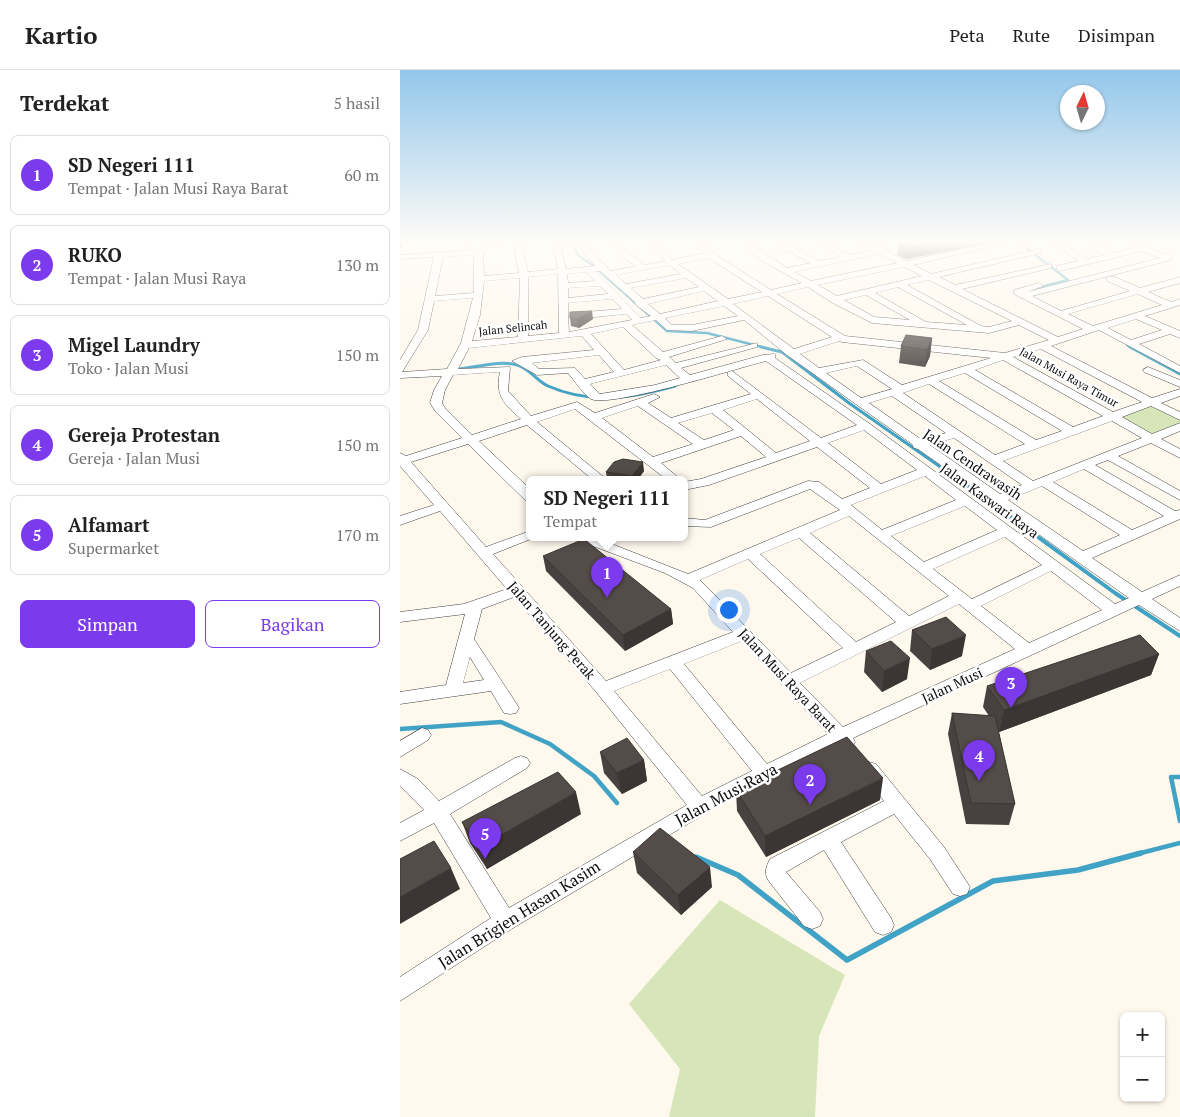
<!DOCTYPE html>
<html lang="id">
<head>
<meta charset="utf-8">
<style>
  :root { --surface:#fff; --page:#f2f2f2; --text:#222; --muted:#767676; --line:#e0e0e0; --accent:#7c3aed }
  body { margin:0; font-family:"PT Serif",serif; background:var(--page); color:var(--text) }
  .controls { position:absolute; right:15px; bottom:15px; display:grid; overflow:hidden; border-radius:8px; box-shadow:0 1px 4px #0004 }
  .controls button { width:45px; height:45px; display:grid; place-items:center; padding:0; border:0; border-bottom:1px solid var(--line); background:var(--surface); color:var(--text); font:25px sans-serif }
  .compass { position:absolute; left:660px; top:15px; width:45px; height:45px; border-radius:50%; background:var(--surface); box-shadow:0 1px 4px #0004; rotate:5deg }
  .you { position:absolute; left:328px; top:539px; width:18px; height:18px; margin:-12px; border:4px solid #fff; border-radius:50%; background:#1a73e8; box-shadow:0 0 0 8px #1a73e833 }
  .badge { display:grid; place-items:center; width:32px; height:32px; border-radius:50%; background:var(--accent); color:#fff; font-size:16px; font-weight:700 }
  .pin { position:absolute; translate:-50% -41px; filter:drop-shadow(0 1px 2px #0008) }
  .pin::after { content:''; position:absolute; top:26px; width:18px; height:15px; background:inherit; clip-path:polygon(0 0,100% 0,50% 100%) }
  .popup { position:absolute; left:126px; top:406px; width:162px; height:65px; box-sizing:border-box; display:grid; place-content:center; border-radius:8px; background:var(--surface); filter:drop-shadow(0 1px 4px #0005); font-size:16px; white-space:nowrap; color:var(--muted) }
  .popup b { font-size:19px; color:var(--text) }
  .popup::after { content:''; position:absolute; left:50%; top:100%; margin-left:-10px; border:10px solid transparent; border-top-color:var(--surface) }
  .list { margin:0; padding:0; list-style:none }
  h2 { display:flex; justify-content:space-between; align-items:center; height:65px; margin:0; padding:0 20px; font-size:21px }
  h2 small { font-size:16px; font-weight:400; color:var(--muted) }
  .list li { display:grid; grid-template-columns:32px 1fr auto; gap:15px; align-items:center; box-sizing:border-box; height:80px; margin:0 10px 10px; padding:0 10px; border:1px solid var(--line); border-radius:8px }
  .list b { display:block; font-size:19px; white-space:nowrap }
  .list p { margin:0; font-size:16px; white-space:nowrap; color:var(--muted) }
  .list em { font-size:16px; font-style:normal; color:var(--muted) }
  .actions { display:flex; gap:10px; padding:15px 20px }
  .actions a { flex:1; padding:11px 0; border:1px solid var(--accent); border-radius:8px; text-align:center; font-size:18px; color:var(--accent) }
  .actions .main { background:var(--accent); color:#fff }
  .map { position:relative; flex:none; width:780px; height:1047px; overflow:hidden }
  header { display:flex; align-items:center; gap:30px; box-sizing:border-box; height:70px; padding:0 25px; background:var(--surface); border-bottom:1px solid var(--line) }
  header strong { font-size:24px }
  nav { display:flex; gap:28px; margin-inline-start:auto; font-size:18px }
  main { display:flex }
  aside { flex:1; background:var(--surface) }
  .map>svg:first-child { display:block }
</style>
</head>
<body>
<header>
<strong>Kartio</strong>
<nav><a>Peta</a><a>Rute</a><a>Disimpan</a></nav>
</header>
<main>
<aside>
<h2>Terdekat<small>5 hasil</small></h2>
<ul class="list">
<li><span class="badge">1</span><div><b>SD Negeri 111</b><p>Tempat · Jalan Musi Raya Barat</p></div><em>60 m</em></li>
<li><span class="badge">2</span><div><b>RUKO</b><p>Tempat · Jalan Musi Raya</p></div><em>130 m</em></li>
<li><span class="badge">3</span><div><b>Migel Laundry</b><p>Toko · Jalan Musi</p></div><em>150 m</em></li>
<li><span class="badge">4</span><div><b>Gereja Protestan</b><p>Gereja · Jalan Musi</p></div><em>150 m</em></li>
<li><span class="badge">5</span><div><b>Alfamart</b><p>Supermarket</p></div><em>170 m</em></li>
</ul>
<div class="actions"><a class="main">Simpan</a><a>Bagikan</a></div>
</aside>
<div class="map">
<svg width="780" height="1047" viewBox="0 0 780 1047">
  <rect width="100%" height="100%" fill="#fef8ed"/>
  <path fill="#d6e6b9" d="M750,334L780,350V354L753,365L718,347Z
    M320,830L445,905L419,966L415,1047H269L280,999L229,934Z"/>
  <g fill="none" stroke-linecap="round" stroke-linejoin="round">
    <path stroke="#40a2c5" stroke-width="2.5" d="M173,173L178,185L195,197L267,261L307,263L366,278
      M620,173L668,210L633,219
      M727,275L732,278"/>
    <path stroke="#40a2c5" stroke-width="3" d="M361,277L382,282L449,333L559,410
      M730,277L780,304
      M60,299C78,297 100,290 117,295C129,298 137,311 148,316C191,335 232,328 275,316"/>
    <path stroke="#40a2c5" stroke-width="4" d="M557,408L715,523L780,566"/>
    <path stroke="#40a2c5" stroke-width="4.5" d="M0,659L101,652L150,674L194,706L217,733
      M780,707H771L780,751
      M737,784L780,773"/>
    <path stroke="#40a2c5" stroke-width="5.5" d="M296,787L338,805L447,890L593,811L678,800L741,783"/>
    <g stroke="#3f3f3f" stroke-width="1">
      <path id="minor" d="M71,173H105L80,178L83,182L84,206L119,203L113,173H121L128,202L158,199L152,173H160L166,199L195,196L175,173H183L211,201L236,196L223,187L213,173H221L229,183L245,195L265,191L249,173H257L272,190L305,183L294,173H302L319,187L371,220L402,213L362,191L350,181V177H356L387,198L411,193L382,178L381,176L385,174L420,191L441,187L416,173H426L450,185L472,181L459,173C477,172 490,183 506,191L592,173H606L513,195L531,204L640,179V183L539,207L555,215L651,194V198L562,219L658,267L683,259L614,224V220L639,213L643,216L627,222L760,188L742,181L660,201L657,200V196L678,191L652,173H661L687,189L705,185L686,173H696L714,183L734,178L725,173H736L771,186V190L632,226L661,241L730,221L707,211V207H715L740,218L780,207V213L748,222L771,232L780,229V235L745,246L780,261V268L770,264L739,274L780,296V303L699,260L651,276L752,328L780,319V326L761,333L780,342V350L751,336L722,347L752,364L780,353V361L761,369L780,379V388L751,373L718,386L780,421V430L708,390L695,395L775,441L780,440V449L692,488L742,522L780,505V516L752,529L780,548V561L739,535L453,668L455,672L452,677L446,679L438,675L318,736L113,858L0,931V907L91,848L34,753L0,771V753L24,740L0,716V699L18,709L39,731L115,688L121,686L127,688L130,693L127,698L50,744L109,838L287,735L197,623L114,527L82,539L74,569L116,633L119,638L116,643L110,644L104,643L91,621L0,634V622L46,615L65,544L0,552V542L64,534L107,519L40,441L0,455V446L34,435L0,396V383L6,386L62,368L36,342L30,333L34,320L42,306L0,308V290L18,260L34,187L0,189V185L73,180ZM479,184L497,193L411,211L394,202ZM74,185V223L35,226L43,187ZM309,188L313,191L362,222L328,229L278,194ZM269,195L281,204L226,214L216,205ZM504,197L522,206L437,226L418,215ZM195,201H200L235,232L236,235L251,246L241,248ZM186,202L195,211L168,213L167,204ZM158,204L159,263L128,266V207ZM120,208L118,267L72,271L80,245L84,211ZM286,208L299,217L243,229L231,218ZM529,210L612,251L589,257L581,256L507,215ZM200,216L208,224L168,228V218ZM408,217L431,232L472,253L589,263L619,255L649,270L605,283L445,266L377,224ZM498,217L567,255L526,252L475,223ZM304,221L318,231L260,244L248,234ZM738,224L762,235L693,256L668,244ZM466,225L510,250L474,247L444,230ZM368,226L432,267L394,279L333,234ZM73,228L61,273L47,299L2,302L28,260L34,231ZM212,229L222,239L173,243L168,246V233ZM324,236L338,246L292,255H272L265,248ZM227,244L232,250L169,262L168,246L173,249ZM736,249L762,260L731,270L708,258ZM256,250L267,260L292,261L344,250L387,285L512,374L514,378L518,379L729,528L715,534L470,354L375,288V284L363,285L290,305L281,298L357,277V273L276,293L269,287L327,269L322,266L263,282L232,255ZM223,257L256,288L261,290L224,300L191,264ZM182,266L194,280L122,287L112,291L137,305L168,303C175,311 183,324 191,329C211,338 338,298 366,291L457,355L421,368L332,301L328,302V306L351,324L271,348L248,333L260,327L254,324L195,343L177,332L131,346L108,321L110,297L58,299L69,278ZM439,271L442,272L591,288L502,315L463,290L419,298L400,284ZM641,279L742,332L713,342L613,287ZM199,285L214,302L185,309L175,298L139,299L132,293ZM603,290L703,346L673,357L575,300ZM266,295L280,308L255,315L200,324L190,314ZM457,296L492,319L461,328L426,303ZM100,302C95,326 104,334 121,349L72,365L45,338L42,333L45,320L53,305ZM565,303L662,361L636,370L539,311ZM529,314L625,374L595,385L503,323ZM492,326L546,363L522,370L469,333ZM357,329L410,371L376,383L323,340ZM238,336L293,374L253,387L202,348ZM175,339L266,409H280L261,393L341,366L366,387L301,409L284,412V420L309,415L417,377L470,418L442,429L419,412L408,411L305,450L284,448V456L311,457L410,419L440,440L288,504L194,467H175L177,470L265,503L293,518L333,562L206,611L93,484L136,467H130V461L86,477L11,392L68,374L125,430L130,431V419L79,371L127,355L192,409H206L137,352ZM312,343L334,360L304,370L278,353ZM712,351L742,368L633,411L603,391ZM464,360L517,400L481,414L428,373ZM554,368L622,415L600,424L530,375ZM684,399L764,446L732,460L653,412ZM525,406L556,430L482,460L451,435ZM642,416L720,465L683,481L608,430ZM565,436L597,460L524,492L491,466ZM449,446L549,526L509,546L410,463ZM605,467L642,495L572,529L533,499ZM399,468L496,552L456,572L360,484ZM348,489L443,578L391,603L300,510ZM651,501L702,540L629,573L581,536ZM559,534L615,579L443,657L400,613ZM342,571L428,664L367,694L284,594ZM70,587L84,610L63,613ZM270,599L352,701L302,726L214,621Z
        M748,297L780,310V317L744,302L743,300Z
        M22,658L28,660L31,665L28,670L0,687V671Z
        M469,692L476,694L544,777L570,817L567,824L560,826L553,824L530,789L494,744L441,772L491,848L494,855L491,862L483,865L475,862L424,780L386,802L420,842L423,849L420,856L412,859L404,856L368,810C364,802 366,797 370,789L484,731L460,699L462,694Z"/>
    </g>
    <use href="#minor" fill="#fff" fill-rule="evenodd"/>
  </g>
  <path fill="#48413f" d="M498,173H592L506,189L497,185Z
    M170,248L193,249L179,258L171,256Z
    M532,268L530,286L525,297L499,293L501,276Z
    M244,401L238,409H207L206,402Z
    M143,486L271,539L273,554L225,581L146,501Z
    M512,560L562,586L530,600L510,581Z
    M466,581L507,609L482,622L464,602Z
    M759,584L751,605L599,662L598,659L615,734L609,755L566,754L548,664L552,643L589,646L583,637L587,616Z
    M200,682L244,690L247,711L222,724L204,703Z
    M336,720L480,730L366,787L337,741Z
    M181,744L87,799L70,773L62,752Z
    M233,782L312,817L281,845L237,803Z"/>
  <path fill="#3b3533" d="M0,173H3L0,180Z
    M534,173H592L506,189L507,178Z
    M192,241L193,249L179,258L177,249Z
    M532,268L530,286L525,297L527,280Z
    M243,392L244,401L238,409H233L232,406Z
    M271,539L273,554L225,581L223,565Z
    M566,565L562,586L530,600L532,579Z
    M759,584L751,605L599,662L604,640Z
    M510,588L507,609L482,622L484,601Z
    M244,690L247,711L222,724L217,703Z
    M483,708L480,730L366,787L365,766Z
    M176,722L181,744L87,799L79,778Z
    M310,797L312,817L281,845L278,825Z
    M51,798L60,819L0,854V827Z"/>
  <path fill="#544c49" stroke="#3b3533" d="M498,173H534L507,178Z
    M192,241L177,249L170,248V242Z
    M506,265L532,268L527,280L501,276Z
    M223,389L243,392L232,406L206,402L214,392Z
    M184,469L271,539L223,565L143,486Z
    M546,547L566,565L532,579L512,560Z
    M740,565L759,584L604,640L587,616Z
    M491,571L510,588L484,601L466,581Z
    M552,643L595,646L615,734L571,733Z
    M447,667L483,708L365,766L336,720Z
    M227,668L244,690L217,703L200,682Z
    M158,702L176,722L79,778L62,752Z
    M260,758L310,797L278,825L233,782Z
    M34,771L51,798L0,827V789Z"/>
  <linearGradient id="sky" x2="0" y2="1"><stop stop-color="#93c7ec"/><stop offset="0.54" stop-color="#fffcf7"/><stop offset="1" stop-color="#fffcf7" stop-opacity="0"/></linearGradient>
  <rect width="780" height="319" fill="url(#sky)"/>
  <g text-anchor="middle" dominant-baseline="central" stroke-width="5" stroke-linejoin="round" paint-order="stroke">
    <g font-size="11" fill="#0c0c0c" stroke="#fff">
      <text transform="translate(113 258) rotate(-6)">Jalan Selincah</text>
      <text transform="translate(669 307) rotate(29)">Jalan Musi Raya Timur</text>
    </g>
    <g font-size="14" fill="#0c0c0c" stroke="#fff">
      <text transform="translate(573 394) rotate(34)">Jalan Cendrawasih</text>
      <text transform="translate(590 430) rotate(36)">Jalan Kaswari Raya</text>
      <text transform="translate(152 560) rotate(49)">Jalan Tanjung Perak</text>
      <text transform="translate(388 610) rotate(47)">Jalan Musi Raya Barat</text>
      <text transform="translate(552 615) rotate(-25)">Jalan Musi</text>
    </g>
    <g font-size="16" fill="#0c0c0c" stroke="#fff">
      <text transform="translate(326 724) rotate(-28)">Jalan Musi Raya</text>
      <text transform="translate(119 844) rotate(-32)">Jalan Brigjen Hasan Kasim</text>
    </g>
  </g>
</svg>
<div class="controls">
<button>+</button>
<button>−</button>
</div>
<svg class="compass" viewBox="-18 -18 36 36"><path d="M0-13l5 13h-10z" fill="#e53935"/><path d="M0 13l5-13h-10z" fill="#767676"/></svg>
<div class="you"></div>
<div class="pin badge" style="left:207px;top:528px">1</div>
<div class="popup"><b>SD Negeri 111</b>Tempat</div>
<div class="pin badge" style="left:410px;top:735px">2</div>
<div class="pin badge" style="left:611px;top:638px">3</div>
<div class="pin badge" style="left:579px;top:711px">4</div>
<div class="pin badge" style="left:85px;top:789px">5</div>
</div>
</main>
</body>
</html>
